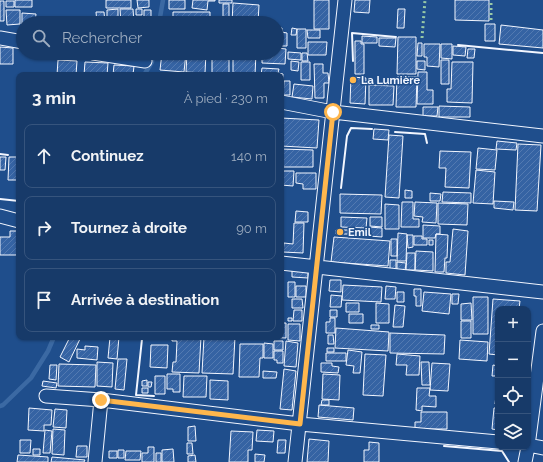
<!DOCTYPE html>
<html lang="fr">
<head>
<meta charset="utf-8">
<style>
  :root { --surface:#173a69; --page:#20416f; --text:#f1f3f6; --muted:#9eadc0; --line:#36547d }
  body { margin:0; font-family:Raleway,sans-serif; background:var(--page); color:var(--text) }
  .controls { position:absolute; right:12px; bottom:12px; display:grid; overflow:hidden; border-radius:8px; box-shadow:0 1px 3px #0004 }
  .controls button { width:36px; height:36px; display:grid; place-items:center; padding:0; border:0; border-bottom:1px solid var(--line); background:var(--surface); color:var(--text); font:20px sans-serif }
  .stop { position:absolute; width:12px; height:12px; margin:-9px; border:3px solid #ffb74d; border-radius:50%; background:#fff }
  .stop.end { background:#ffb74d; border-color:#fff; box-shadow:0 1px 4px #0008 }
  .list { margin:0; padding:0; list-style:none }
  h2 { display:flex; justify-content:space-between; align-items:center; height:52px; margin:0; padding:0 16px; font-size:17px }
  h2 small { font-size:13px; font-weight:400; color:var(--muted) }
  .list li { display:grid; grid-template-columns:26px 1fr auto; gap:12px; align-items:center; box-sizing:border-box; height:64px; margin:0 8px 8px; padding:0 8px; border:1px solid var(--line); border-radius:8px }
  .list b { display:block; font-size:15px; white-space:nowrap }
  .list em { font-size:13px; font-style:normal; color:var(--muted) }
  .icon { flex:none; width:22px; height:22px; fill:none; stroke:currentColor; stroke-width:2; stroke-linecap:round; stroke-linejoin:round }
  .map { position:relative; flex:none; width:543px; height:462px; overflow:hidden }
  .search { position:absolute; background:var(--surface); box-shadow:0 1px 3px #0004; left:16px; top:16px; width:268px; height:44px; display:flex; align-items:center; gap:10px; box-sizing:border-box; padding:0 14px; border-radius:22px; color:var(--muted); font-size:15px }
  .panel { position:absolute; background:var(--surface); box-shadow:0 1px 3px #0004; left:16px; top:72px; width:268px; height:268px; border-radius:8px }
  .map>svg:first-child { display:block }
</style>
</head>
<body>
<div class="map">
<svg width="543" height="462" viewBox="0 0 543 462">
  <defs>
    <pattern id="building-hatch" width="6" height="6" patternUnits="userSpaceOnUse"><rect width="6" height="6" fill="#3563a3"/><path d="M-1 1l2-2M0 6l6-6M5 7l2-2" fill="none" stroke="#537ab1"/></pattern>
  </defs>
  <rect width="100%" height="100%" fill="#1f4e8c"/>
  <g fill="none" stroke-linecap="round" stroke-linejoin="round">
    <path stroke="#3b69a3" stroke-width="4.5" d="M159,23L163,0
      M144,75L152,62L153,53
      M0,406L3,405L31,378L48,351L54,337"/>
  </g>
  <path fill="url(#building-hatch)" stroke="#f2f6ff" d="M15,0H32V7H15Z
    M106,0H131V8H106Z
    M137,0H149V7L138,8Z
    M169,0H185V9H169Z
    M193,0H215V1H208L207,10L192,8Z
    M219,0H232V3H219Z
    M314,0H329V29H314Z
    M355,0H370L369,13L354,12Z
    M455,0H489V21L455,20Z
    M0,1H4V21H0Z
    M6,1H14V7H6Z
    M233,3L259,5L258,23H232Z
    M223,4H229V20H223Z
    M118,9V23H107V10Z
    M120,9H133L134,23H121Z
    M136,9H142V15H136Z
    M398,9H405L404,28H397Z
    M6,10H20V24L7,25Z
    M144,10H151V19H144Z
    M96,12H104L105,23H97Z
    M173,12H210V21H173Z
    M22,13L36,14L35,23H23V25H22Z
    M485,24H495V41H485Z
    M501,25L543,30V48L499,44Z
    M277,28H282V32L287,33V46H277Z
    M292,28L297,29L296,35H291Z
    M297,29H306V48H297Z
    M307,30H320V38H308Z
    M362,36L377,37V43H362Z
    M398,37H416V74H397Z
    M379,38H396L395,47L379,46Z
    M355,41H361V44H364V74H355Z
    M308,42H327L326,55H308Z
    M418,43H422V56H417Z
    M424,44H440L439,67L427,66V57H424Z
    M441,44H452V59L441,58Z
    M453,46L466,47L465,56L453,55Z
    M0,47L13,48V64H0Z
    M277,48L286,49L285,64L262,63V53H277Z
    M468,49H475L474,58H467Z
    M288,52L301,53V60L288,59Z
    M162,53H186L184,72L160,70Z
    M187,53H206L205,73L186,72Z
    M212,53H229V75H212Z
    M233,53H256L255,75H233Z
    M302,53H307L308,61H302Z
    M58,60L77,61L76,75H57Z
    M441,60H449V84H441Z
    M291,61L299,62L298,71L291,70Z
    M417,61H425V70L417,69Z
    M85,62L108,63L107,75H84Z
    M301,62H310V80H301Z
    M452,62H473L472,103L447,102V89H451Z
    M314,64H323V73H328L329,83H324V98H315Z
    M114,65L134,66L133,75H113Z
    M262,68L279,69L278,73L283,74L282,91H281V75H261Z
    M418,72H427V90H433V104H417Z
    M351,77L366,78L365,104L350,103Z
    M397,77H417L416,107H396Z
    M284,81H290V95H283Z
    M294,84L313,86L312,99L292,97Z
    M369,85L394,86L393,105H369Z
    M439,106L470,107V117H439Z
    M423,107H438L437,116H423Z
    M19,118V152H17Z
    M281,118L319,120L317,148L281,146Z
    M374,129L389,130L388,140L373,139Z
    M389,135L403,136L399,198L385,197Z
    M497,141L517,143L516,150L496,149Z
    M518,144L541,145L537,211L515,210Z
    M478,148L497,150L495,170L476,169Z
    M281,149L313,150V167H281Z
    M440,151L471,152L469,188L445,187L446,168H439Z
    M0,157H6L5,170H0Z
    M9,157H19V180H8Z
    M476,170L495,172L493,204L473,203Z
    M281,171H294L293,186L281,185Z
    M296,173H316V189H303V184L296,183Z
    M405,190L412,191V198H405Z
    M443,192L471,193V203L442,202Z
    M430,193L441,194L440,201H430Z
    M340,194L382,195L381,214L340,213Z
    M494,201L514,202L513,210L494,208Z
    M402,202H413V219H419V227H401Z
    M415,202L437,203L436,223L422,222L423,217L414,216Z
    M438,203L468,204L467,225L438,224Z
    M385,204L399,205V229H385Z
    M296,211L308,212V222H295Z
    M341,217L367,218L366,228L341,227Z
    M370,217H382V227L370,226Z
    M294,223H304L303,253L283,252L284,243L293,244Z
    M423,225L440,226V234H436L435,238H423Z
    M369,227L382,228V237L369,236Z
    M453,229L468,231L465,275L446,273V262H450Z
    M336,230H348V234H336Z
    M10,231H19V255H0V237H10Z
    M398,233L407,234L406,261H397Z
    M436,234L448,235L447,258H445L444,272H435Z
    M407,235H413V247L408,248Z
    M414,236H422V239H427V245H414Z
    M334,237L390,241L388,266L331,262Z
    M391,239H397V256H391Z
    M429,240H433V245H429Z
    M416,251L433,252V271L415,270Z
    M407,253H415V270H406Z
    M390,260H396V271H390Z
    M397,262L406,263L405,271H397Z
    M292,270L308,271V278L292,277Z
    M330,280H341V292L329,291Z
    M288,282H295V297H288Z
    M343,285L382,287L381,302L342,300Z
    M296,286H306V297H296Z
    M386,286L396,287L395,299H385Z
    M414,289H421V306H416V296H414Z
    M397,292H404V302H397Z
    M424,292L451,294L449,314L422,311Z
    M452,294H459L458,304H452Z
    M331,295L342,296L341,307H330Z
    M473,297H488V334H473Z
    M292,299H302L303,308H292Z
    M493,299L520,301L519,309H498V355L489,354Z
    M346,303H359V312H346Z
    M376,303L389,304V323H376Z
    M471,303L472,320H461V304Z
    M395,305L405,306L403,327H393Z
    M294,310H302V321H293Z
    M330,310H337V317H330Z
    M349,314H363V323H349Z
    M281,317H283V323H286V338L263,337H281Z
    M288,318H292V321H288Z
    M330,318H335V333H326V322H330Z
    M461,321H471V338H461Z
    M288,324H300V341L288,340Z
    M371,325H379V329H371Z
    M336,328L389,332L388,351L335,348Z
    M390,333L445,335L444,354L390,353Z
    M328,335H333L334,344H328Z
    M70,337H75L80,339L69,362L60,357Z
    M81,337H105V338Z
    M110,337H119L117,359L108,358Z
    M142,337H168V339Z
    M172,337H201L199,373L172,372L173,362H176L177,341H172Z
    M204,337H235L233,374L202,373Z
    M460,340L488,342L487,361L459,359Z
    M274,341H283V350H274Z
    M286,341L298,343L296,367L284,366Z
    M264,343L273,344V358H264Z
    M240,344H263V358H260L259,377H239Z
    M151,345H168L167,368L150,367Z
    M85,346L98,347L97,360L77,358V349L85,350Z
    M327,348H334V352H327Z
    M348,350L362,352L360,373H353L354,366L346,365Z
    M274,351H283V363H277V360H274Z
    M326,353H346V361H326Z
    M365,354L386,355L383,396L363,395Z
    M397,354L420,356L419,375H406L407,365H396Z
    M118,359H127L124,390L115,389Z
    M97,362L113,363L112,387L97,386Z
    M421,362H429L430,385H422Z
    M321,363H332V366L339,367L338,373L321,372Z
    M432,363L450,364L448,391L430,390Z
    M59,364L96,365L95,387L58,386Z
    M50,365H57L56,380L49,379Z
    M493,365L498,366V376H492Z
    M284,369L296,371L292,410L280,409Z
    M263,371L277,372L276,378H263Z
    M167,374H180V392H173V389H167Z
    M323,374L340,375L339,400L322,399Z
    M155,376H165V394H155Z
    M184,376H207L206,397H183Z
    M147,380V386H142V381Z
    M210,380L228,381V400L210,399Z
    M43,381L57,383L56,388L42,386Z
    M148,382H152L151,387H148Z
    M497,387H498V405L495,404Z
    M142,388H148V393H142Z
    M417,388H430L429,396H436V407L422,406V411L416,410Z
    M322,400H329V405H321Z
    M319,405L354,408L353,420L318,417Z
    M29,408L52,410L51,425H44V431L28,430Z
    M494,408H498V430L492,429Z
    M55,409L67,410L66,428L53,427Z
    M421,412H447V429H415V422H421Z
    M195,426L196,441H188V427Z
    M53,429L65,430L64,455L52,454Z
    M45,430L52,431L50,453H43Z
    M257,430L274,431L273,442L256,441Z
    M231,431L253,432L252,450H248V462H229Z
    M309,439L329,441L328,462H307Z
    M20,440H31L30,453H20Z
    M278,440H286L285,453H277Z
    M369,442L379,443V462H364V450H369Z
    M187,443H192L193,454H187Z
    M77,446H87V457H76Z
    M148,447H154V462H142V453H148Z
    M33,449H40V455H33Z
    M173,449L174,462H162V450Z
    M118,450H124V458H118Z
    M109,451H117V458H109Z
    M126,451H141L140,460H125Z
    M156,453H161V462H156Z
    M255,454L265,455L264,462H255Z
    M18,455L48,457V462H17Z
    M195,455L196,462H188V456Z
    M52,457L85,460L84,462H51Z"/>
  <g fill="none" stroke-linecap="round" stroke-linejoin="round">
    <g stroke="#f2f6ff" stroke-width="15">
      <path id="street" d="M0,38L23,42
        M93,53L145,61
        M281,102L333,112L543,136
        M0,216L19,221
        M281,263L543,292
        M46,396L101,400L300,424L498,442
        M528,445L543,448
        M528,446L543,331
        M95,462L101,400
        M295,462L345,0
        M525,462L528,447"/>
    </g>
    <use href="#street" stroke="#1f4e8c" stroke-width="13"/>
    <path stroke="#97c8a6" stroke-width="3" stroke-dasharray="2 3" stroke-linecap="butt" d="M491,20V0
      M422,38L425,0"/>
    <path stroke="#f2f6ff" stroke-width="2" d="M458,45L543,53
      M353,61L352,33L396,37
      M395,132L425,134L427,143
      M0,154L8,155
      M341,188L347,136L351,128L372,129
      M0,199L19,201
      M142,339L136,395L154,396
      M444,446L502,451L509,462"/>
  </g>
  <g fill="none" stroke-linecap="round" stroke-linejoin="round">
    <path stroke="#ffb74d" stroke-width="5" d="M101,400L300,424L333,112"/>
  </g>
  <g fill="#ffb74d" stroke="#1f4e8c" stroke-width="1.5">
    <circle cx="353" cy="80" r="4"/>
    <circle cx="340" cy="232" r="4"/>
  </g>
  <g text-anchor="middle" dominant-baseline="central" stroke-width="3" stroke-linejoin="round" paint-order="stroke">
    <g font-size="11" font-weight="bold" fill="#f2f6ff" stroke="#1f4e8c" text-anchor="start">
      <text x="361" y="80">La Lumière</text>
      <text x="348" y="232">Emil</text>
    </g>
  </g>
</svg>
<div class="controls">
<button>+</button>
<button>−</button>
<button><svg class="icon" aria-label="locate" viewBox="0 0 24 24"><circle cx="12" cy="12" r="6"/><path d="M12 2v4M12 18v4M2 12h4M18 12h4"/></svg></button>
<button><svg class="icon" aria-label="layers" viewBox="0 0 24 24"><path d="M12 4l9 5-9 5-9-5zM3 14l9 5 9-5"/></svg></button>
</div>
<div class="stop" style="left:333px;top:112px"></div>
<div class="stop end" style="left:101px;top:400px"></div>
<div class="search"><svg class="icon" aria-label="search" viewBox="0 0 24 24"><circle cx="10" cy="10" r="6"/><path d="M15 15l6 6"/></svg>Rechercher</div>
<section class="panel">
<h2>3 min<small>À pied · 230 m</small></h2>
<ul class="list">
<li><svg class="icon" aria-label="ahead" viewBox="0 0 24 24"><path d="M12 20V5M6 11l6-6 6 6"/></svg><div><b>Continuez</b></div><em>140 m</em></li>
<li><svg class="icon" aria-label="right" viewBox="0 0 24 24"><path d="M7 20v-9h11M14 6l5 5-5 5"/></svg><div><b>Tournez à droite</b></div><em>90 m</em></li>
<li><svg class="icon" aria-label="arrive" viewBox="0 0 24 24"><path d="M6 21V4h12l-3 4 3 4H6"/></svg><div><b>Arrivée à destination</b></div></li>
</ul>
</section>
</div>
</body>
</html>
